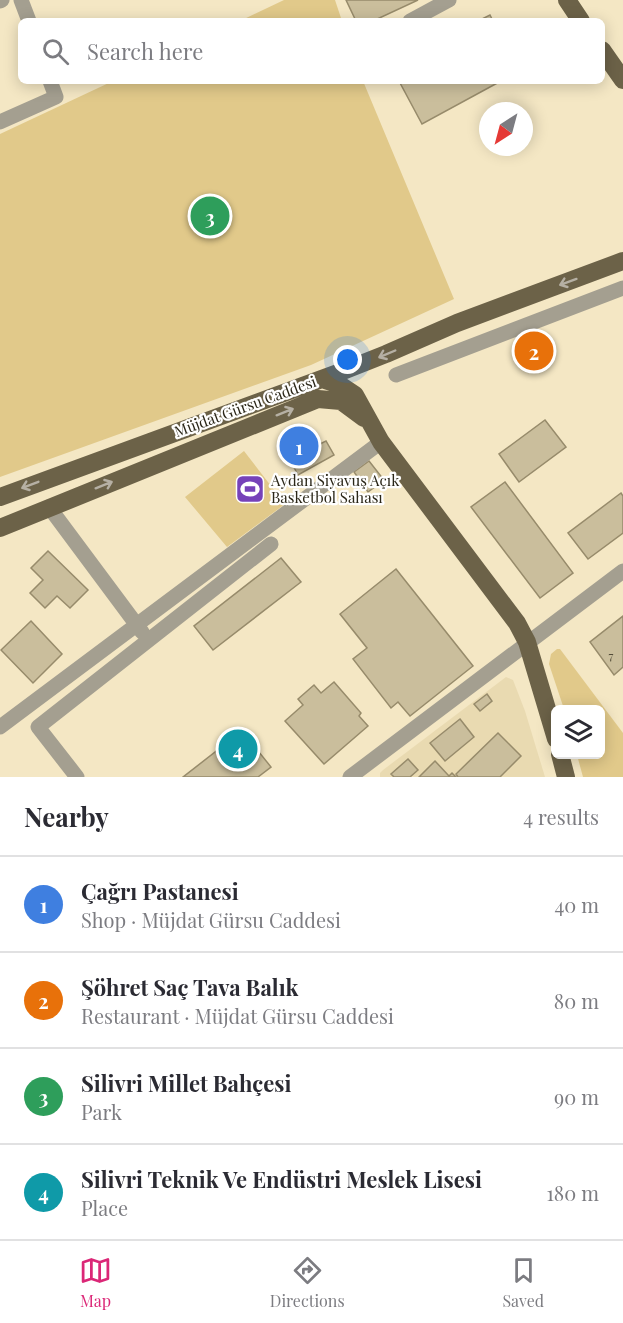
<!DOCTYPE html>
<html lang="en">
<head>
<meta charset="utf-8">
<style>
  :root { --surface:#fff; --page:#f7f7f7; --text:#2b2b33; --muted:#7c7c81; --line:#e1e1e2; --accent:#db2777 }
  body { margin:0; font-family:"Playfair Display",serif; background:var(--page); color:var(--text) }
  .controls { position:absolute; right:18px; bottom:18px; display:grid; overflow:hidden; border-radius:9px; box-shadow:0 3px 15px #0003 }
  .controls button { width:54px; height:54px; display:grid; place-items:center; padding:0; border:0; border-bottom:2px solid var(--line); background:var(--surface); color:var(--text); font:30px sans-serif }
  .compass { position:absolute; left:479px; top:102px; width:54px; height:54px; border-radius:50%; background:var(--surface); box-shadow:0 3px 15px #0003; rotate:216deg }
  .you { position:absolute; left:348px; top:360px; width:21px; height:21px; margin:-15px; border:4px solid #fff; border-radius:50%; background:#1a73e8; box-shadow:0 0 0 9px #1a73e833 }
  .badge { display:grid; place-items:center; width:39px; height:39px; border-radius:50%; background:var(--accent); color:#fff; font-size:20px; font-weight:700 }
  .pin { position:absolute; translate:-50% -50%; border:3px solid #fff; box-shadow:0 2px 6px #0006 }
  .list { margin:0; padding:0; list-style:none }
  h2 { display:flex; justify-content:space-between; align-items:center; height:78px; margin:0; padding:0 24px; font-size:26px }
  h2 small { font-size:20px; font-weight:400; color:var(--muted) }
  .list li { display:grid; grid-template-columns:39px 1fr auto; gap:18px; align-items:center; box-sizing:border-box; height:96px; padding:0 24px; border-top:2px solid var(--line) }
  .list b { display:block; font-size:22px; white-space:nowrap }
  .list p { margin:0; font-size:20px; white-space:nowrap; color:var(--muted) }
  .list em { font-size:20px; font-style:normal; color:var(--muted) }
  .icon { flex:none; width:33px; height:33px; fill:none; stroke:currentColor; stroke-width:2; stroke-linecap:round; stroke-linejoin:round }
  .map { position:relative; flex:none; width:623px; height:777px; overflow:hidden }
  .search { position:absolute; background:var(--surface); box-shadow:0 3px 15px #0003; left:18px; right:18px; top:18px; height:66px; display:flex; align-items:center; gap:15px; box-sizing:border-box; padding:0 21px; border-radius:9px; color:var(--muted); font-size:22px }
  .sheet { height:462px; background:var(--surface) }
  nav { display:flex; justify-content:space-around; align-items:center; box-sizing:border-box; height:84px; border-top:2px solid var(--line); background:var(--surface); font-size:16px; color:var(--muted) }
  nav a { display:grid; justify-items:center; gap:3px }
  nav .on { color:var(--accent) }
  .map>svg:first-child { display:block }
</style>
</head>
<body>
<div class="map">
<svg width="623" height="777" viewBox="0 0 623 777">
  <rect width="100%" height="100%" fill="#f4e7c4"/>
  <path fill="#e9dab1" d="M506,677L513,680L525,711L545,777H380V773L383,770Z"/>
  <path fill="#e1c98a" d="M284,0H335L342,21H240Z
    M113,81H363L454,299L311,365L0,477V134Z
    M244,451L285,504L227,547L185,497Z
    M557,649H560L623,733V777H583L577,755L600,754V710L564,709L549,664L551,654Z"/>
  <path fill="#cabe9c" stroke="#978b6b" stroke-width="1.5" d="M346,0H418L373,21H356Z
    M490,15L493,21H478Z
    M399,81H501L422,124Z
    M545,420L566,447L519,482L499,454Z
    M309,433L316,446L326,441L334,455L298,475L283,446Z
    M369,461L384,480L368,492L354,472Z
    M505,482L573,573L540,598L471,507Z
    M621,493L623,496V533L588,559L568,533Z
    M48,551L88,590L70,608L57,596L45,608L30,593L43,580L31,568Z
    M281,558L301,582L213,650L194,626Z
    M396,569L473,666L410,716L398,702L391,708L353,659L367,648L340,614Z
    M623,616V667L614,675L590,642Z
    M31,621L62,654L33,683L1,650Z
    M334,682L361,713L359,716L368,726L324,764L285,721L303,705L298,699L314,685L321,693Z
    M487,694L492,701L480,711L474,704Z
    M460,719L474,737L445,761L430,743Z
    M242,731L271,767L258,777H183Z
    M498,733L521,756L500,777H458L456,774Z
    M408,759L418,770L410,777H394L391,774Z
    M435,761L449,776L452,773L456,777H419Z"/>
  <g fill="none" stroke-linecap="round" stroke-linejoin="round">
    <path stroke="#a49f90" stroke-width="15" d="M21,0L29,21
      M0,1L2,0
      M410,21L449,0
      M0,122L56,97L50,81
      M396,375L623,288
      M49,507L142,632
      M0,727L381,442
      M77,777L38,727L271,544
      M350,777L623,571"/>
    <path stroke="#6c6248" stroke-width="18" d="M567,0L581,21
      M602,50L623,80
      M322,379L340,385L355,395L381,442L517,623L527,642L556,739
      M0,497L338,373L386,354L457,323L623,261
      M0,528L318,399L341,401L364,418
      M560,754L566,777"/>
  </g>
  <defs><path id="oneway-shaft" d="M-6 0H5M1.5-3L5.5 0L1.5 3" fill="none" stroke-width="1.6" stroke-linecap="round" stroke-linejoin="round" transform="scale(1.5)"/></defs>
  <g stroke="#b6b0a4">
    <use href="#oneway-shaft" transform="translate(568 282) rotate(160)"/>
    <use href="#oneway-shaft" transform="translate(387 354) rotate(157)"/>
    <use href="#oneway-shaft" transform="translate(285 412) rotate(-22)"/>
    <use href="#oneway-shaft" transform="translate(30 485) rotate(159)"/>
    <use href="#oneway-shaft" transform="translate(104 485) rotate(-22)"/>
  </g>
  <defs>
    <g id="stadium-square" transform="scale(1.5)"><rect x="-9" y="-9" width="18" height="18" rx="4" fill="#7642b9" stroke="#fff"/><path d="M0-5a6.5 5 0 1 0 0 10a6.5 5 0 1 0 0-10ZM-3.5-1.8h7v3.6h-7Z" fill="#fff"/></g>
  </defs>
  <g fill-rule="evenodd">
    <use href="#stadium-square" x="250" y="489"/>
  </g>
  <g text-anchor="middle" dominant-baseline="central" stroke-width="4.5" stroke-linejoin="round" paint-order="stroke">
    <g font-size="12" fill="#524c39">
      <text x="611" y="655">7</text>
    </g>
    <g font-size="15" fill="#2a2618" stroke="#fff">
      <text transform="translate(245 406) rotate(-20)">Müjdat Gürsu Caddesi</text>
    </g>
    <g font-size="15" fill="#2a2618" stroke="#fff" text-anchor="start">
      <text x="271" y="480">Aydan Siyavuş Açık<tspan x="271" dy="17">Basketbol Sahası</tspan></text>
    </g>
  </g>
</svg>
<div class="controls">
<button><svg class="icon" aria-label="layers" viewBox="0 0 24 24"><path d="M12 4l9 5-9 5-9-5zM3 14l9 5 9-5"/></svg></button>
</div>
<svg class="compass" viewBox="-18 -18 36 36"><path d="M0-13l5 13h-10z" fill="#e53935"/><path d="M0 13l5-13h-10z" fill="#7c7c81"/></svg>
<div class="you"></div>
<div class="pin badge" style="left:299px;top:446px;background:#3f7fe0">1</div>
<div class="pin badge" style="left:534px;top:351px;background:#e8710a">2</div>
<div class="pin badge" style="left:210px;top:216px;background:#2e9e5b">3</div>
<div class="pin badge" style="left:238px;top:749px;background:#0f9aa8">4</div>
<div class="search"><svg class="icon" aria-label="search" viewBox="0 0 24 24"><circle cx="10" cy="10" r="6"/><path d="M15 15l6 6"/></svg>Search here</div>
</div>
<section class="sheet">
<h2>Nearby<small>4 results</small></h2>
<ul class="list">
<li><span class="badge" style="background:#3f7fe0">1</span><div><b>Çağrı Pastanesi</b><p>Shop · Müjdat Gürsu Caddesi</p></div><em>40 m</em></li>
<li><span class="badge" style="background:#e8710a">2</span><div><b>Şöhret Saç Tava Balık</b><p>Restaurant · Müjdat Gürsu Caddesi</p></div><em>80 m</em></li>
<li><span class="badge" style="background:#2e9e5b">3</span><div><b>Silivri Millet Bahçesi</b><p>Park</p></div><em>90 m</em></li>
<li><span class="badge" style="background:#0f9aa8">4</span><div><b>Silivri Teknik Ve Endüstri Meslek Lisesi</b><p>Place</p></div><em>180 m</em></li>
</ul>
</section>
<nav>
<a class="on"><svg class="icon" aria-label="map" viewBox="0 0 24 24"><path d="M3 6l6-2 6 2 6-2v14l-6 2-6-2-6 2zM9 4v14M15 6v14"/></svg>Map</a>
<a><svg class="icon" aria-label="directions" viewBox="0 0 24 24"><path d="M12 3l9 9-9 9-9-9zM9 14v-3h6M13 9l2 2-2 2"/></svg>Directions</a>
<a><svg class="icon" aria-label="saved" viewBox="0 0 24 24"><path d="M7 4h10v16l-5-4-5 4z"/></svg>Saved</a>
</nav>
</body>
</html>
